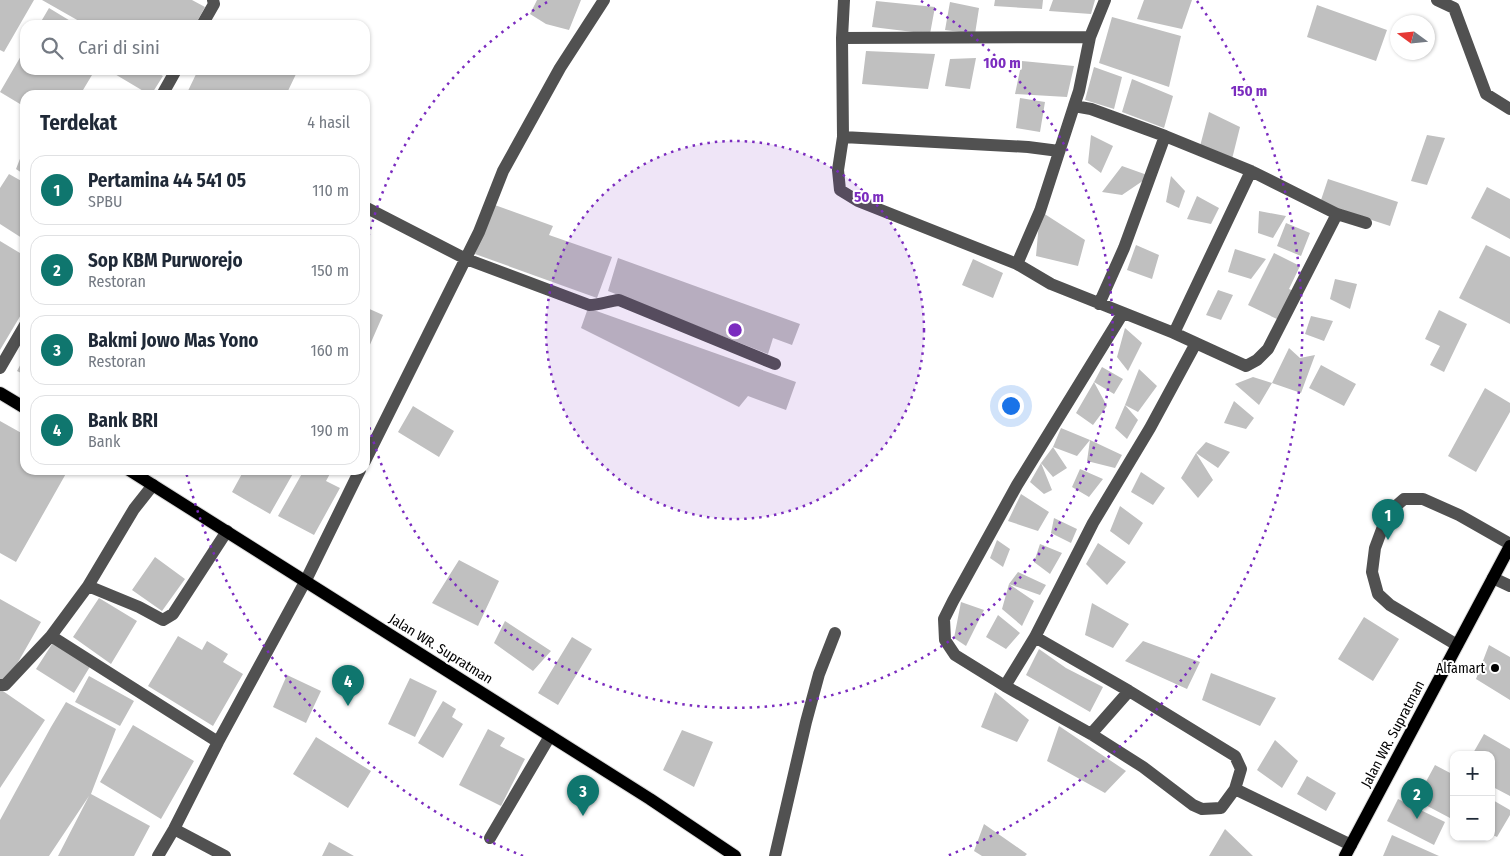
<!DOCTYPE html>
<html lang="id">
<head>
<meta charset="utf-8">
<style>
  :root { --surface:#fff; --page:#f2f2f3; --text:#1f2937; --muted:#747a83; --line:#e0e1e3; --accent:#0f766e }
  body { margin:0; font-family:"Fira Sans Condensed",sans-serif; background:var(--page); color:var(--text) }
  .controls { position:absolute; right:15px; bottom:15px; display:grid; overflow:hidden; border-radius:10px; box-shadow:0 1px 4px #0004 }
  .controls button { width:45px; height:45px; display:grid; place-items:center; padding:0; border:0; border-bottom:1px solid var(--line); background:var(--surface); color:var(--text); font:25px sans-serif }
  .compass { position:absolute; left:1390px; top:15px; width:45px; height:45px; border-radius:50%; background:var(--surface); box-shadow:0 1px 4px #0004; rotate:285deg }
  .you { position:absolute; left:1010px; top:405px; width:18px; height:18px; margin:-12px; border:4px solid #fff; border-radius:50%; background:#1a73e8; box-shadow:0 0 0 8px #1a73e833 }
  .badge { display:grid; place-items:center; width:32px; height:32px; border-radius:50%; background:var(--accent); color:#fff; font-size:16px; font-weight:700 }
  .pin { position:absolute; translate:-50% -41px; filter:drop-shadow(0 1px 2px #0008) }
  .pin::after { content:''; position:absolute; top:26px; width:18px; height:15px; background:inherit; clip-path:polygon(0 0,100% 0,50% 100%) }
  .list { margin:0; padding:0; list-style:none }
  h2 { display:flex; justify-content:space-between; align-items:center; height:65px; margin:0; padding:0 20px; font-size:21px }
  h2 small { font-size:16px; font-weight:400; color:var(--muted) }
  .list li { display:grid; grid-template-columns:32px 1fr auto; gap:15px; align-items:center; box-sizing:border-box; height:70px; margin:0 10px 10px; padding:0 10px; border:1px solid var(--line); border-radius:15px }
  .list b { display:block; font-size:19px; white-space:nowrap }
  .list p { margin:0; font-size:16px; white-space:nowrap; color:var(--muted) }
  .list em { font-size:16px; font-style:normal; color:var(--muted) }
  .icon { flex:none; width:28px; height:28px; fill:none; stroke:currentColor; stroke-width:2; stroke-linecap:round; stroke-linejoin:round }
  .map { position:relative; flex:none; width:1510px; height:856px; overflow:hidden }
  .search { position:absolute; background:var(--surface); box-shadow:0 1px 4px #0004; left:20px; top:20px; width:350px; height:55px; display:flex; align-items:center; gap:12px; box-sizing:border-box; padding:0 18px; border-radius:15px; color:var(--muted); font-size:19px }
  .panel { position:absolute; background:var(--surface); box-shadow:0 1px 4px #0004; left:20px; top:90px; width:350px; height:385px; border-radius:15px }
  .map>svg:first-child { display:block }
</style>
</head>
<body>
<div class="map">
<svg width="1510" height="856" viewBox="0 0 1510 856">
  <rect width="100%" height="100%" fill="#fff"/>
  <path fill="#c0c0c0" d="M0,0H34L4,52L0,50Z
    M42,0H192L205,7L195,25H86Z
    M537,0H581L569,30L546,24L530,14Z
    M995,0H1043L1042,9L994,6Z
    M1053,0H1095L1091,14L1049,11Z
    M1144,0H1192L1182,29L1137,19Z
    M876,1L935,7L930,34L872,27Z
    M950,2L979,8L975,34L945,30Z
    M1317,5L1387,30L1376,61L1307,37Z
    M49,8L77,25H39Z
    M1112,17L1181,36L1169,87L1099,63Z
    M25,49V70H95L80,95H25V107L0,92Z
    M866,51L935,54L928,89L862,84Z
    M976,58L970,89L945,86L950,59Z
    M1022,61L1074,66L1067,97L1015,94Z
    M1094,67L1122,77L1114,109L1085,100Z
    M108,70H153L163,76L151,95H150Z
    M198,70H292L297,72L286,95H186Z
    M1132,79L1173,96L1164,128L1122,112Z
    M1020,98L1045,102L1040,132L1016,128Z
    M1209,112L1240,127L1232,159L1199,150Z
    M1091,135L1113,146L1101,173L1088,163Z
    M1427,135L1445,138L1427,185L1411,181Z
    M25,146V175L16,169Z
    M1122,166L1150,176L1122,195L1102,192Z
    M9,174L25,183V240L0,224V188Z
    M1171,176L1185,191L1179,208L1166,202Z
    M1328,179L1398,202L1390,226L1320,203Z
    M1487,187L1510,199V239L1471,218Z
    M1197,196L1219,208L1211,224L1187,219Z
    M492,204L553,226L549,235L612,257L597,298L475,254Z
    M1040,211L1085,240L1078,266L1036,256Z
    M1259,211L1286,216L1273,238L1258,233Z
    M1286,223L1310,233L1301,256L1277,246Z
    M0,241L25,256V308L0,350Z
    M1136,245L1159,255L1152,279L1127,270Z
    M1486,245L1510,257V324L1459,298Z
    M1235,249L1266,259L1251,279L1228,272Z
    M1274,253L1300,266L1289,289L1294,291L1279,320L1248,305Z
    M618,258L800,324L792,345L773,338L768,354L608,291Z
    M973,259L1003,273L993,298L962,285Z
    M1335,279L1357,284L1350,309L1330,299Z
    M1218,290L1233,295L1221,320L1206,315Z
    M365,307L383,315L365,356Z
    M588,308L796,382L786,410L748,396L739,407L581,328Z
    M1439,310L1467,324L1444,372L1430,365L1440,346L1425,339Z
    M1311,316L1333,321L1324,341L1305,334Z
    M1125,328L1142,343L1128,371L1117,357Z
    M1289,348L1300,358L1315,355L1301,393L1272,383L1259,405L1235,384L1253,377L1272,383Z
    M25,356V375L17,371Z
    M1321,365L1356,384L1344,406L1309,388Z
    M1102,367L1123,379L1114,394L1094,382Z
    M1139,369L1157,386L1138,412L1125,405L1138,420L1127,439L1115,428L1125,405Z
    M1094,382L1107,406L1093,425L1076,413Z
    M1485,388L1510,403V412L1476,472L1448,456Z
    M1234,401L1254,418L1246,429L1224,423Z
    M413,406L454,431L439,457L398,432Z
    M0,421L25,435V470H68L16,562L0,553Z
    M1061,428L1090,440L1077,456L1053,447Z
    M1090,440L1122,455L1115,468L1087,461Z
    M1206,442L1230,452L1218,468L1196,453Z
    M1053,447L1067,468L1053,477L1041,463L1052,490L1044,494L1030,482L1041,463Z
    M1196,453L1213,480L1198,498L1181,478Z
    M1080,469L1103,479L1089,497L1072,487Z
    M244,470H258L267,475L269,470H295L270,514L232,492Z
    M304,470H332L326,481L340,488L314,535L278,516Z
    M1141,472L1165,488L1153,505L1131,492Z
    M1021,494L1049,512L1038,531L1008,521Z
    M1120,506L1143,523L1129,545L1110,531Z
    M1054,518L1077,529L1071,543L1051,533Z
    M997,540L1010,549L1003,567L990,558Z
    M1098,543L1126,562L1107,585L1086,564Z
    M1040,544L1062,553L1050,574L1034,562Z
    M155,557L185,579L162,611L132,590Z
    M459,560L499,581L478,626L432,603Z
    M1018,572L1046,585L1040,595L1009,584Z
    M1009,584L1034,601L1022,626L1002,609Z
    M99,598L137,621L111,664L73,637Z
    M0,599L41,622L5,685L0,682Z
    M961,602L984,610L966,646L954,638Z
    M1092,603L1129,624L1113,648L1085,635Z
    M998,615L1020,633L1006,649L986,637Z
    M1364,617L1399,639L1373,681L1338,659Z
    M505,621L551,651L533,671L494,643Z
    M178,636L202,650L207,641L228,654L223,662L243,674L213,726L148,686Z
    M572,637L592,649L558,705L538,693Z
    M54,641L91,665L74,693L36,669Z
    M1143,641L1200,662L1187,689L1125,661Z
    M1489,645L1510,657V700L1476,679Z
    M1039,649L1066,668L1103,687L1090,712L1026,675Z
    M1211,673L1276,698L1260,726L1202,700Z
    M287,675L321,691L306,723L273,707Z
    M89,676L134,701L120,726L75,702Z
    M410,678L437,691L415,737L388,724Z
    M0,689L45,720L0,788Z
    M995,692L1029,720L1017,742L981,727Z
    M443,701L456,709L452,717L463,724L443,758L418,743Z
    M66,702L116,729L91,794L150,826L134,856H58L89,796L49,856H0V820L51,727Z
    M133,725L194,761L161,819L100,782Z
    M1059,726L1126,771L1105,793L1047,761Z
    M488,729L505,738L500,746L525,759L501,806L459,785Z
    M682,730L713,742L694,787L663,770Z
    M1484,734L1510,749V796L1491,786V755H1472Z
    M316,737L371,771L348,808L293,774Z
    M1275,740L1298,761L1282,788L1257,770Z
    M1435,765L1454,775V811L1450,818L1416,800Z
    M1307,776L1336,793L1326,811L1297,794Z
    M1398,799L1445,822L1434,845L1387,821Z
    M1491,799L1510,810V815L1497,837L1491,834Z
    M984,824L1027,854L1025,856H982L974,851Z
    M1225,829L1253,856H1209Z
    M1392,835L1439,856H1383Z
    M329,842L354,856H322Z"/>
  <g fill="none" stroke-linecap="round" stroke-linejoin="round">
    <g stroke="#dbdbdb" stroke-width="14">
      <path id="major" d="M0,393L25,408
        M129,470L650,799L735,856
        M1345,856L1510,546"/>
    </g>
    <path stroke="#515151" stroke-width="12" d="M844,0L842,38L843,137L838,170L840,190L858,201L1017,264L1051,284L1174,333L1246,366L1257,360L1268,349L1337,214
      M1105,0L1090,37L1079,91L1074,106L1091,109L1165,136L1251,171L1337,214L1366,223
      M1437,0L1454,8L1486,94L1510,109
      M202,25L214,4L213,0
      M842,38L1090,37
      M162,95L176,70
      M843,137L1028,147L1059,151
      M365,207L466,259L589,305C600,305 608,301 619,300L775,364
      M1017,264L1040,211L1074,106
      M1099,304L1124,248L1165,136
      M1174,333L1251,171
      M0,368L25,325
      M365,461L479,232L503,171L560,68L604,0
      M1493,578L1510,586
      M88,586L139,607L163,620L173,614L227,531
      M51,636L218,742
      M1035,637L1129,691L1235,756L1241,769L1235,789L1221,808L1202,809L1193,805L1143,767L1091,734L1005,686L955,655L945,640L944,619L953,601L1017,485L1123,313
      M1457,645L1390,605L1378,594L1372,572L1375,548L1388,513L1404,499H1423L1459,515L1510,544
      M0,685H5L51,636L88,586L134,509L153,485
      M1005,686L1035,637L1093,523L1150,428L1196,343
      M1091,734L1129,691
      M1235,789L1351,845
      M174,829L225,856
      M490,838L550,736
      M158,856L174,829L218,742L306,580L360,470
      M775,856L806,722L819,674L835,633"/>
    <use href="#major" stroke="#000" stroke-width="12"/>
  </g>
  <circle cx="735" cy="330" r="189" fill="#7b2cbf" fill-opacity=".12"/>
  <g fill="none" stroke="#7b2cbf" stroke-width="2.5" stroke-dasharray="2.5 5">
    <circle cx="735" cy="330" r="189"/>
    <path d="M365 251A378 378 0 0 1 549 1M921 1A378 378 0 1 1 365 409"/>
    <path d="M523 856A567 567 0 0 1 186 472M1197 1A567 567 0 0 1 947 856"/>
  </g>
  <circle fill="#000" stroke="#fff" stroke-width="2" cx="1495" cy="668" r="5"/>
  <g text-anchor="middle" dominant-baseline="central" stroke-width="4" stroke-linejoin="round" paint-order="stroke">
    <g font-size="14" fill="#000" stroke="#fff">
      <text transform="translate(441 649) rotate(32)">Jalan WR. Supratman</text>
      <text transform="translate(1393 734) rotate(-62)">Jalan WR. Supratman</text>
    </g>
    <g font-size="14" fill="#000" stroke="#fff" text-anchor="end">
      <text x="1485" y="668">Alfamart</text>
    </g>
  </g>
  <circle cx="735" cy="330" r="8" fill="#7b2cbf" stroke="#fff" stroke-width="2.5"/>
  <g font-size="15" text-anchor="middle" font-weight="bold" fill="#7b2cbf" stroke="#fff" stroke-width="4" stroke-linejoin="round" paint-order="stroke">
    <text x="1002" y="68">100 m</text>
    <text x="1249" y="96">150 m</text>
    <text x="869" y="202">50 m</text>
  </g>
</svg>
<div class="controls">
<button>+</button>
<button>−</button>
</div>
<svg class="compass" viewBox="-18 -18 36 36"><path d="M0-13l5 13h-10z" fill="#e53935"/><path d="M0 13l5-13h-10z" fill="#747a83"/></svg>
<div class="you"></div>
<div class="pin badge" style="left:1388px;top:540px">1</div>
<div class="pin badge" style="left:1417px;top:819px">2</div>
<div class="pin badge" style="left:583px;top:816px">3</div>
<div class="pin badge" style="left:348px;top:706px">4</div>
<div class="search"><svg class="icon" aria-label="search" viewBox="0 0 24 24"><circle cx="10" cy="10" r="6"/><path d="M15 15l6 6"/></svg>Cari di sini</div>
<section class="panel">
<h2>Terdekat<small>4 hasil</small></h2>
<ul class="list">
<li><span class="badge">1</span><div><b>Pertamina 44 541 05</b><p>SPBU</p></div><em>110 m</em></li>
<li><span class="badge">2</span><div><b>Sop KBM Purworejo</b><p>Restoran</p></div><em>150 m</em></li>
<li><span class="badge">3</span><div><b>Bakmi Jowo Mas Yono</b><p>Restoran</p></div><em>160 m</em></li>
<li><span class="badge">4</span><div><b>Bank BRI</b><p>Bank</p></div><em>190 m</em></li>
</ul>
</section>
</div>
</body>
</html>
